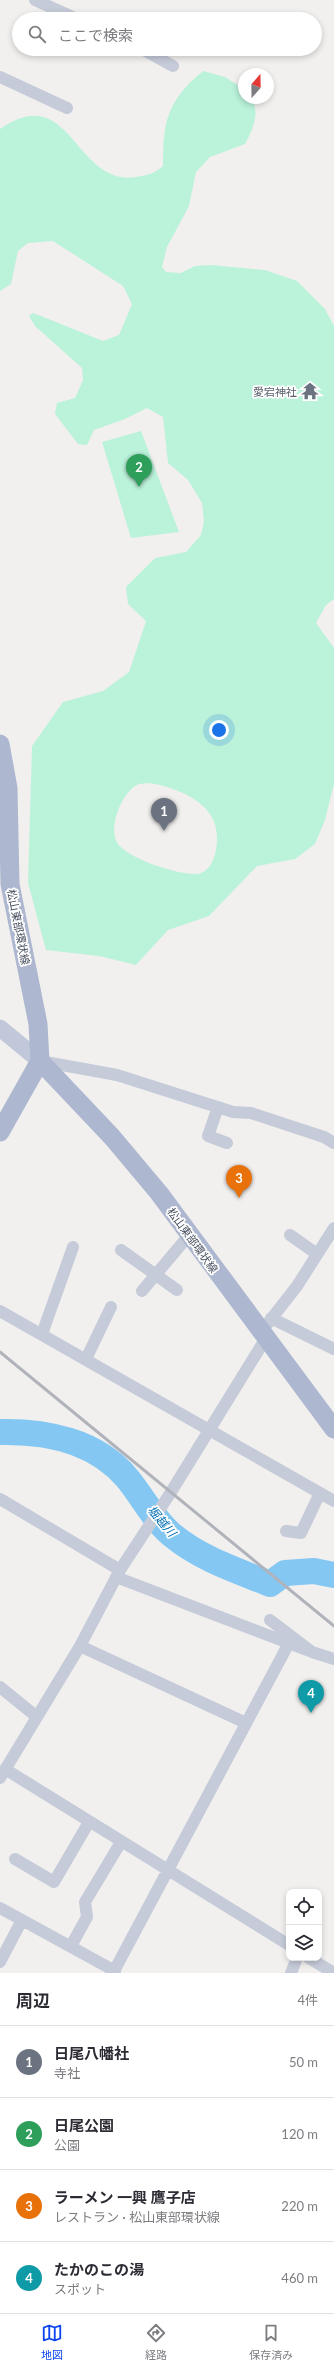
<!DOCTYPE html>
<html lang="ja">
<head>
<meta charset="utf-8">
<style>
  :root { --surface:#fff; --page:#f2f2f3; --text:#2b2b33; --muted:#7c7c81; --line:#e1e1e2; --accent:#0c45ef }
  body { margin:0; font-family:Lato,"Noto Sans JP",sans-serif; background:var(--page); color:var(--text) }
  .controls { position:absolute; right:12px; bottom:12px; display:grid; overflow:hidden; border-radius:8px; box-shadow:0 2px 6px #0003 }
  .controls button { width:36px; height:36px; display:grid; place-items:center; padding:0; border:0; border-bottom:1px solid var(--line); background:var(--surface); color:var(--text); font:20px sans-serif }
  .compass { position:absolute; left:238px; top:68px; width:36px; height:36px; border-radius:50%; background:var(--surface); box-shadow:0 2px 6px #0003; rotate:20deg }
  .you { position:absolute; left:219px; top:730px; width:14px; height:14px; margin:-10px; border:3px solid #fff; border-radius:50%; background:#1a73e8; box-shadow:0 0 0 6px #1a73e833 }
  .badge { display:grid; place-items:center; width:26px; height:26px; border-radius:50%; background:var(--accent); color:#fff; font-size:13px; font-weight:700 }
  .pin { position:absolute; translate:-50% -33px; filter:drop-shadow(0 1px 2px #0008) }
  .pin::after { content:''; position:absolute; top:21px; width:14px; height:12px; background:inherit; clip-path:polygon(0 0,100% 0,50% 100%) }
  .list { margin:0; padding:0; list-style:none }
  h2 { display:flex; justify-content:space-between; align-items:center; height:52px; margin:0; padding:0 16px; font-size:17px }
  h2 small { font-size:13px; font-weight:400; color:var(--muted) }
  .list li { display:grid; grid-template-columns:26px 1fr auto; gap:12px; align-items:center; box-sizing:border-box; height:72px; padding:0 16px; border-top:1px solid var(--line) }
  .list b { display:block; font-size:15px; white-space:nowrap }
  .list p { margin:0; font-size:13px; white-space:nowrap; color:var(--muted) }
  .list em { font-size:13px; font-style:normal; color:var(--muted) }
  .icon { flex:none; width:22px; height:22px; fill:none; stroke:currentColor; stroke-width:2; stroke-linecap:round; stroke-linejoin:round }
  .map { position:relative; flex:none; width:334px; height:1973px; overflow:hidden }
  .search { position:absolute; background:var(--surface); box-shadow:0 2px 6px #0003; left:12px; right:12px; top:12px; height:44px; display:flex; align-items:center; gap:10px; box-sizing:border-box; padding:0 14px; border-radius:22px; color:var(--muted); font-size:15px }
  .sheet { height:340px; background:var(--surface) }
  nav { display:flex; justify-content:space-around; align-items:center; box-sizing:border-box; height:56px; border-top:1px solid var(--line); background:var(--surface); font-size:11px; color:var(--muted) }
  nav a { display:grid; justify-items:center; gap:2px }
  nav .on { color:var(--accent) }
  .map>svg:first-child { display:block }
</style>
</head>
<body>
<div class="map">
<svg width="334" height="1973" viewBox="0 0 334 1973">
  <rect width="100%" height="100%" fill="#f2f0ef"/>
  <path fill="#bbf2da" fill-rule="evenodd" d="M203,71L225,77L244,89V98H251C261,113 252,131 245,144L210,157L196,172L189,206L167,247L162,267L166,272L181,273L195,266L211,265L265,270L297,281L325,309L334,326V599L326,605L316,623L334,648V784L325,820L315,844L295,859L257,866L209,916L168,930L136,965L99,956L46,950L28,883L32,746L63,702L103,691L129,672L146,621L128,604L126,587L155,558L186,552L201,535L204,521L202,503L188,480L168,463L163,417L147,408L125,419L94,430L87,445L78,444L55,414L57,403L75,398L83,380L82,368L35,326L29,316L33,313L41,316L103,341L119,335L132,304L123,286L53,241L28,243L18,251L11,284L0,291V129C71,79 74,186 136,177C148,175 154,174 163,166C163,121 167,101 203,71ZM149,783C168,786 189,793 204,807C208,811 214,819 215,825C220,840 216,874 195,874C176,874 129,859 118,844C107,829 122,792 137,785C140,783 145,784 149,783Z
    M141,431L179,532L131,538L102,442Z"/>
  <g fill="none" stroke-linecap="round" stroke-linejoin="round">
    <path stroke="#84c7f2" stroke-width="26" d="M0,1432C46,1431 96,1441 127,1478C142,1496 154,1520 172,1535C201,1559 236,1570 270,1584L285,1573L314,1571L334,1575"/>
    <path stroke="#c5cbd8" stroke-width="12" d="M35,0L77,19
      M142,49L173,66
      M0,77L67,108
      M40,1061L117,1075L233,1112L251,1113L324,1137L334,1143
      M218,1107L208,1136L227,1143
      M290,1235L317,1254
      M121,1250L177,1290
      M142,1291L190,1234
      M0,1311L334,1501
      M271,1318L334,1349
      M261,1332L297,1286L334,1228
      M42,1334L73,1247
      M86,1359L111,1307
      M0,1499L120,1570
      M286,1531L301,1533L320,1493
      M116,1577L312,1652
      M270,1620L312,1652L334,1659
      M80,1646L246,1723
      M0,1687L37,1717
      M5,1769L289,1945
      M0,1778L80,1646L120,1570L171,1492L266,1338
      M15,1859L54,1882L89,1822
      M0,1908L115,1971
      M71,1946L87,1917L85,1902L121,1842
      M309,1958L334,1973
      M0,1962L22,1920
      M113,1973L289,1643
      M291,1973L297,1958"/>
    <path stroke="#c0c8d9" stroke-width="17" d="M0,1028L40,1061"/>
    <path stroke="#adb8d0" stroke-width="19" d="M0,744L8,788L10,884L38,1024L40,1061L0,1132
      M40,1061L112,1137L159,1193L334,1429"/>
    <path stroke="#b1b3ba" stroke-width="3" d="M0,1352L334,1626"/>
  </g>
  <defs>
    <g id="temple-bare" transform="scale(1.38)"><path d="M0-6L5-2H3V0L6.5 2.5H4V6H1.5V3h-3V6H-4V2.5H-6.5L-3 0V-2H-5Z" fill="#6b7280" stroke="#fff" stroke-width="2.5" paint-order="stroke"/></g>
  </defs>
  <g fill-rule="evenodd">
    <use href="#temple-bare" x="310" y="391"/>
  </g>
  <g text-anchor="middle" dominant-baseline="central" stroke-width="3.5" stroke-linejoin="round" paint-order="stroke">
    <g font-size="11" fill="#5b616d" stroke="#fff" text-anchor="end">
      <text x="297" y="391">愛宕神社</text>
    </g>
    <g font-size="11" fill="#464e5e" stroke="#fff">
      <text transform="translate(19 927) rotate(79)">松山東部環状線</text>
      <text transform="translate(193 1240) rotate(54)">松山東部環状線</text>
    </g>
    <g font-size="12" font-style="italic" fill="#026fb5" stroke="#fff">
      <text transform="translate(162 1521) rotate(49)">堀越川</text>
    </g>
  </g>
</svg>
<div class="controls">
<button><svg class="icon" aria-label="locate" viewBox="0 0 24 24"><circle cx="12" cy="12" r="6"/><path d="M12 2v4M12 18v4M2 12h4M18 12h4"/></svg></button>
<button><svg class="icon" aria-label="layers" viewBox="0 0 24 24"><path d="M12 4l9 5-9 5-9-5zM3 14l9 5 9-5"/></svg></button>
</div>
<svg class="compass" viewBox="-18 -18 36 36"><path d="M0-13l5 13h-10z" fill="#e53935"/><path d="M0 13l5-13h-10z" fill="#7c7c81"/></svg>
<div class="you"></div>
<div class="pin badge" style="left:164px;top:831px;background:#6b7280">1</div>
<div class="pin badge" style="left:139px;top:487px;background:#2e9e5b">2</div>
<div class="pin badge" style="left:239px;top:1198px;background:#e8710a">3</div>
<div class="pin badge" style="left:311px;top:1713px;background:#0f9aa8">4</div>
<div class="search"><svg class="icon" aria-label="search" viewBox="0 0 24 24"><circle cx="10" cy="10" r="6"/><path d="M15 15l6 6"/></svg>ここで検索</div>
</div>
<section class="sheet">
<h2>周辺<small>4件</small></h2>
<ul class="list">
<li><span class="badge" style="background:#6b7280">1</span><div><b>日尾八幡社</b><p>寺社</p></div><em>50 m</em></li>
<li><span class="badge" style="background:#2e9e5b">2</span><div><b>日尾公園</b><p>公園</p></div><em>120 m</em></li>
<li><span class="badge" style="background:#e8710a">3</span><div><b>ラーメン 一興 鷹子店</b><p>レストラン · 松山東部環状線</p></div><em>220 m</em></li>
<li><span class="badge" style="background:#0f9aa8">4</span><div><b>たかのこの湯</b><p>スポット</p></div><em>460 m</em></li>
</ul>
</section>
<nav>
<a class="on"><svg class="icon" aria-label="map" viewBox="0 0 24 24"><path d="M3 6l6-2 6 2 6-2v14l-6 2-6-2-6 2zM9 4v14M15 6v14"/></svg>地図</a>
<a><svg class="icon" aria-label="directions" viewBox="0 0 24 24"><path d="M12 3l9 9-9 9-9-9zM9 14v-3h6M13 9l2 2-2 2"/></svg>経路</a>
<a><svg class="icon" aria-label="saved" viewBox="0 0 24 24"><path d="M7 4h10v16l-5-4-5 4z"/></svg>保存済み</a>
</nav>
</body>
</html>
